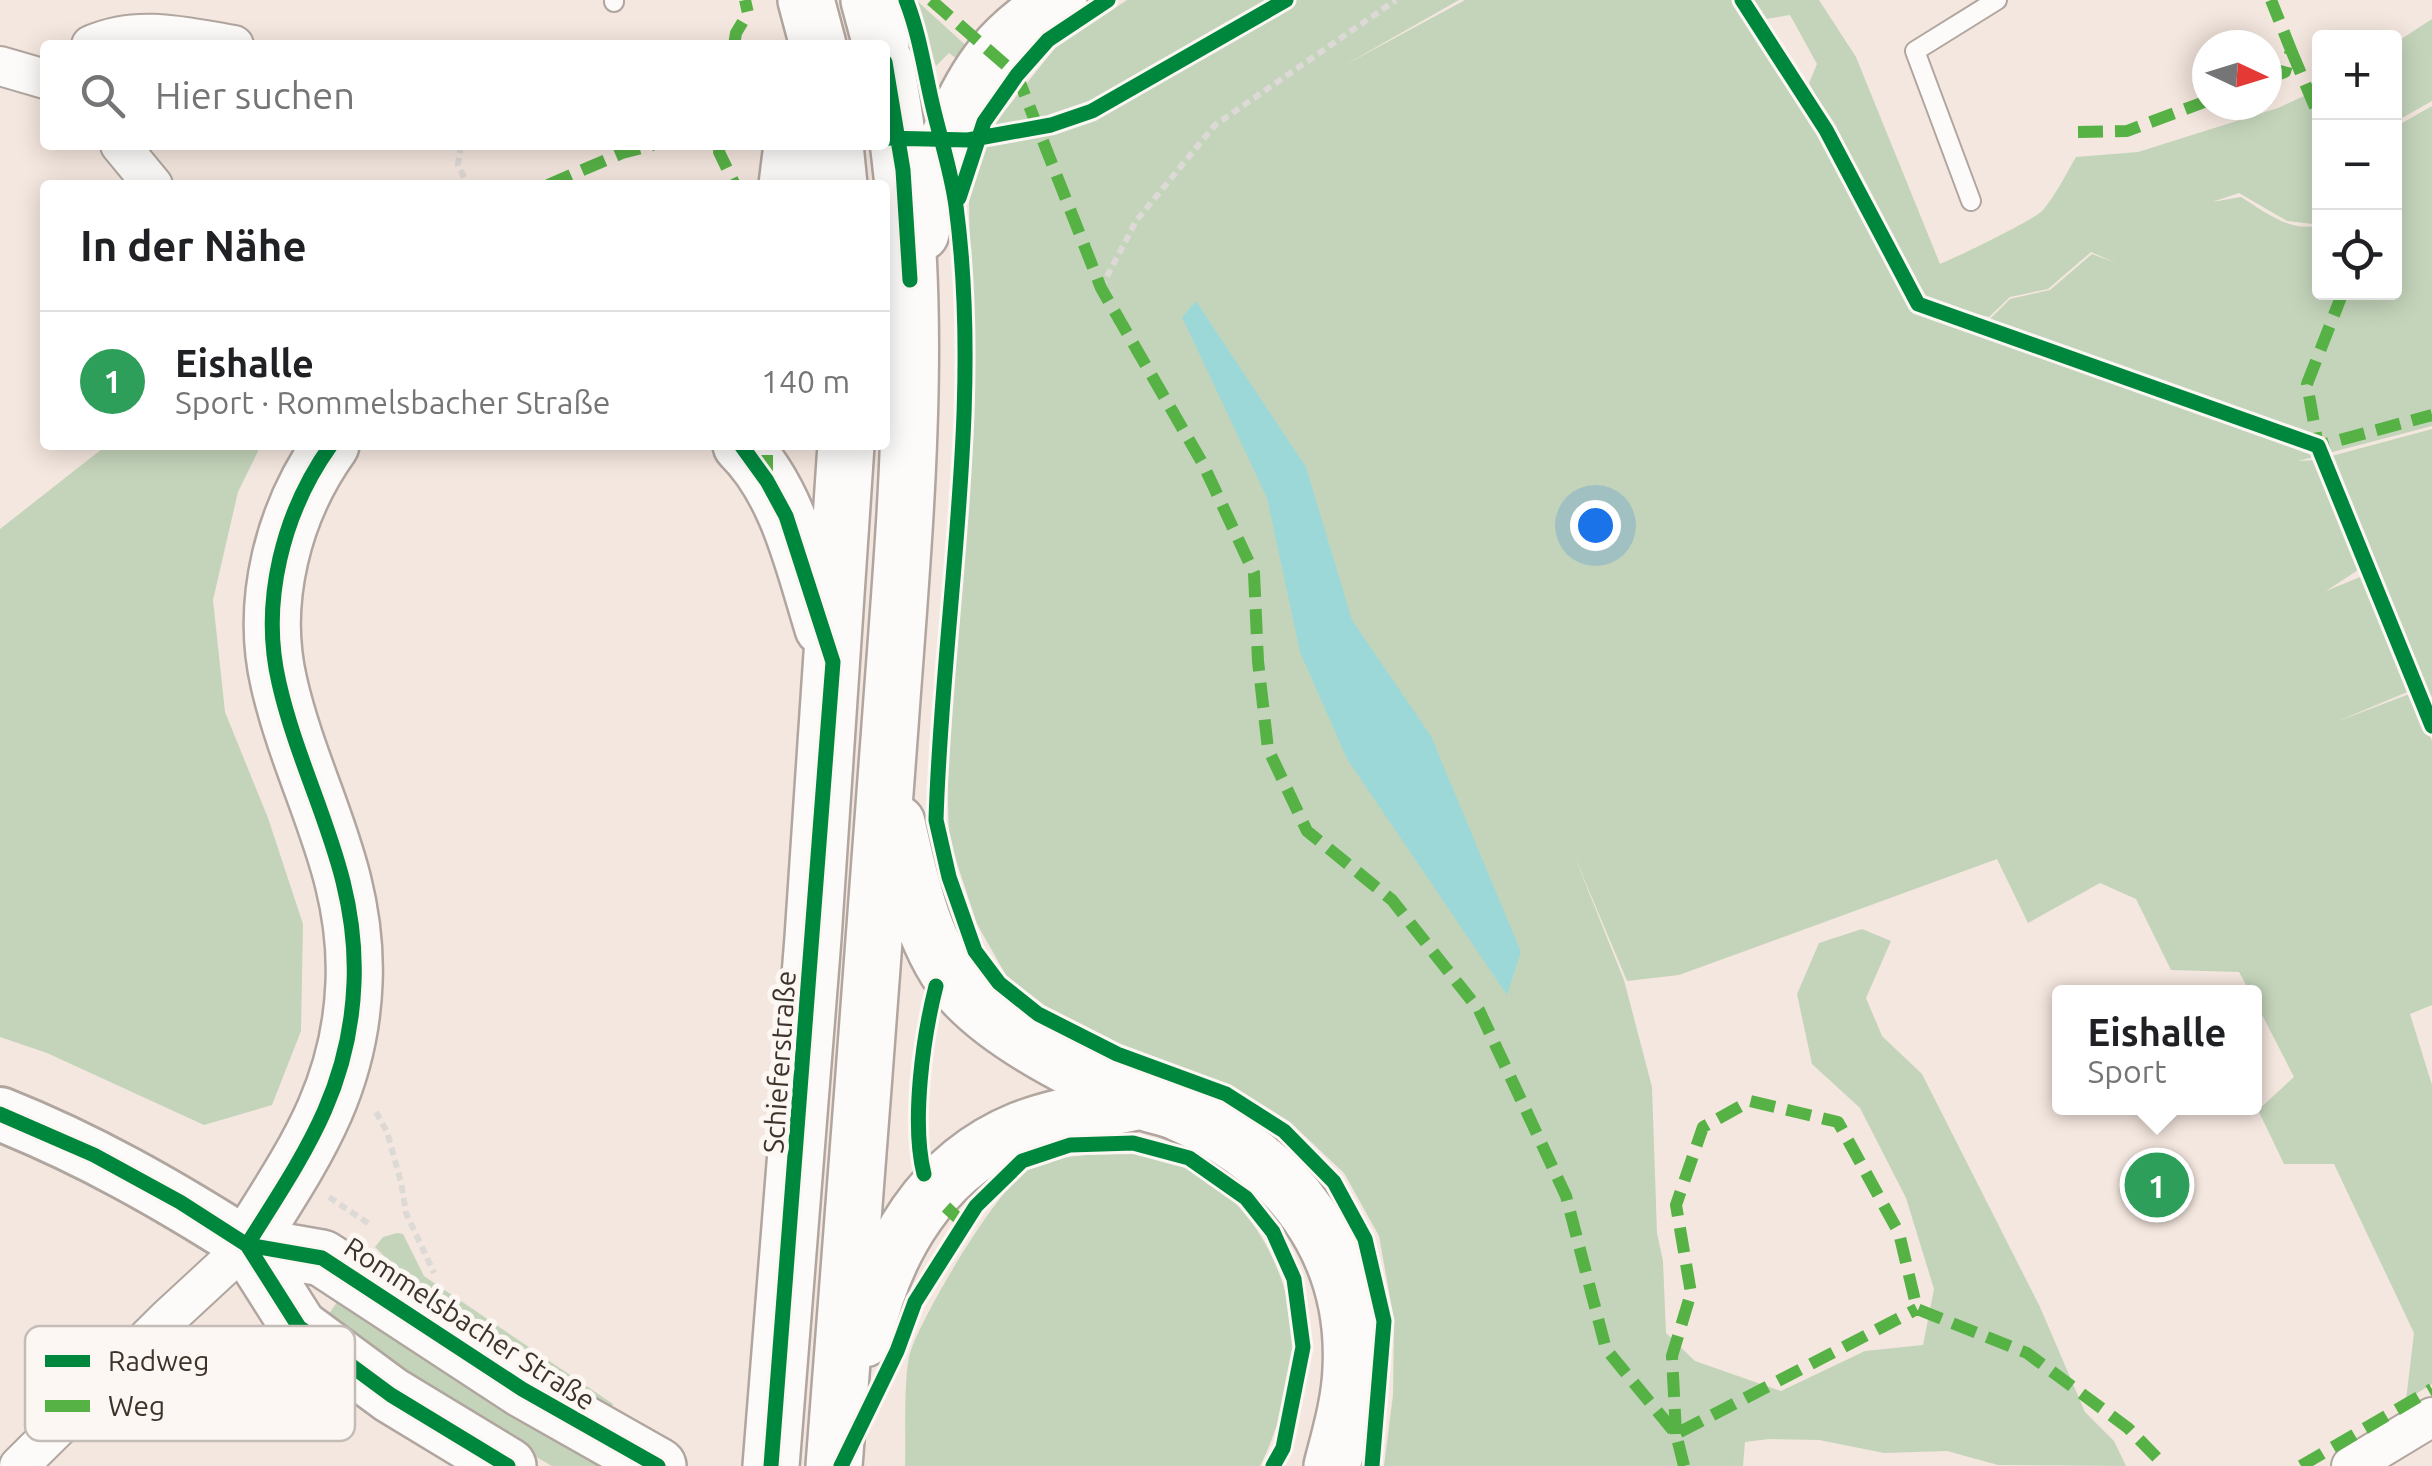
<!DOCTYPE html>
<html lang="de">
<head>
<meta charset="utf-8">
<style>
  :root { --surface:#fff; --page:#f6f6f6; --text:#202124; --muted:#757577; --line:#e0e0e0; --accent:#0f766e }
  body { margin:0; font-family:Ubuntu,sans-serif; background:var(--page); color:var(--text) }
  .controls { position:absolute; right:30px; top:30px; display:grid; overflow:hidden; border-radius:10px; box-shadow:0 5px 25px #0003 }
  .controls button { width:90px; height:90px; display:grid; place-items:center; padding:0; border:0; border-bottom:2px solid var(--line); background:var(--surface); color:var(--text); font:50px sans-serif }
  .compass { position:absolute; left:2192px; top:30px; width:90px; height:90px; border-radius:50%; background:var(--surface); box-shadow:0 5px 25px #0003; rotate:94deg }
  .you { position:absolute; left:1595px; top:525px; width:35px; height:35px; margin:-25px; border:8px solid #fff; border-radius:50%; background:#1a73e8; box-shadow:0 0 0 15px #1a73e833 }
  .badge { display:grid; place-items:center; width:65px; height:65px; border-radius:50%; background:var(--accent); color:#fff; font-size:32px; font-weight:700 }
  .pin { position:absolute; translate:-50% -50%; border:5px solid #fff; box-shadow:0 2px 10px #0006 }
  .popup { position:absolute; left:2052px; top:985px; width:210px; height:130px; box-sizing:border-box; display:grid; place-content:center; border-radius:10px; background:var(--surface); filter:drop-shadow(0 2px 8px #0005); font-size:32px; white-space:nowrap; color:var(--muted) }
  .popup b { font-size:38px; color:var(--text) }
  .popup::after { content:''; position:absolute; left:50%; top:100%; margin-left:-20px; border:20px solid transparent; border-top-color:var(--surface) }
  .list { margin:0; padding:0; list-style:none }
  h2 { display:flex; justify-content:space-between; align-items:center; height:130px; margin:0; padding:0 40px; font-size:42px }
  h2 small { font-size:32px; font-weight:400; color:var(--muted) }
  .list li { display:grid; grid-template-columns:65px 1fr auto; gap:30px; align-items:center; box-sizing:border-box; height:140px; padding:0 40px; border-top:2px solid var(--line) }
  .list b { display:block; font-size:38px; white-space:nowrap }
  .list p { margin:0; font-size:32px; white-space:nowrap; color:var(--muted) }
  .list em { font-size:32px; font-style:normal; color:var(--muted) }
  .icon { flex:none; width:55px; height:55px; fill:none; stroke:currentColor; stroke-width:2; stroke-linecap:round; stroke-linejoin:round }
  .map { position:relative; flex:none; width:2432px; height:1466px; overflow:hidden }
  .search { position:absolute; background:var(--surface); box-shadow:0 5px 25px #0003; left:40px; top:40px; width:850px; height:110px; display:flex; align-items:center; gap:25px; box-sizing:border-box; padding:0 35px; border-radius:10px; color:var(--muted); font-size:38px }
  .panel { position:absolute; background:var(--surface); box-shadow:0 5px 25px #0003; left:40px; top:180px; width:850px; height:270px; border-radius:10px }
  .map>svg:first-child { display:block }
</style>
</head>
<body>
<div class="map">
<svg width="2432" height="1466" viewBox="0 0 2432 1466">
  <rect width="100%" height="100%" fill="#f4e7df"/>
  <path fill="#c4d4ba" d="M916,0L972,51L962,63L949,53L936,66Z
    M1127,0H1459L1343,66L1465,0H1740L1825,131L1915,306L1990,319L2010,299L2050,290L2092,254L2116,263L2091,252L2048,289L2010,297L1989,317L1923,301L1809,83L1817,64L1790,15L1766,19L1753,0H1819L1856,57L1940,264C1955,258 2036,219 2043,210C2056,195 2066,174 2076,157L2138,152L2278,108L2319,89V219L2313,224L2287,221L2239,193L2212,202L2241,197C2265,212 2291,233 2319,225L2320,292H2394L2395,127L2432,106V426L2298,461L2317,460L2361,568L2326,591L2365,575L2412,690L2336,722L2412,693L2432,741V1005L2410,1014L2432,1085V1384L2406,1400L2414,1333L2334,1164H2284L2258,1110L2294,1077L2255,1001L2254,992H2250L2239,972L2171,970L2136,899L2100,883L2028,923L1997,859L1679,975L1627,981L1574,855L1624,980L1652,1087L1657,1233L1663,1261L1666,1333L1695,1361L1781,1391L1865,1351L1923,1345L1934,1289L1906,1198L1860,1108L1812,1064L1797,994L1819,943L1862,929L1891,941L1866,998L1882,1036L1922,1074L2040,1307L2085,1412L2114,1441L2126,1466L1998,1465L1947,1451L1884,1453L1819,1440L1769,1439L1745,1442L1743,1466H1384L1393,1395L1394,1320L1379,1236L1344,1173L1290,1122L1231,1085L1121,1044L1044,1005L1007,977L977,924L949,839L947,770L971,389L969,200L991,128L1055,48Z
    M2432,19V101L2395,122V43Z
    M2432,429V706L2426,703L2328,457Z
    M107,445H261L238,492L213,600L225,712L268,818L303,924L301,1031L272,1105L204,1125L47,1053L0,1037V529Z
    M1134,1154C1150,1158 1171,1160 1186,1167C1252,1199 1289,1270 1294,1341C1296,1374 1275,1437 1260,1466H905C906,1440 903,1371 911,1350C924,1313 996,1189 1028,1170C1060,1152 1099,1155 1134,1154Z
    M397,1233L403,1234L424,1276L613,1404L611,1409L407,1279L375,1247L383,1237Z
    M342,1295L607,1466H552L494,1433L326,1318Z"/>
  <path fill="#9dd8d8" d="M1196,301L1306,467L1352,620L1431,736L1521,952L1507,995L1347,759L1300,652L1267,498L1182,317Z"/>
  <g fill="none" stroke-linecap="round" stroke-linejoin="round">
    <g stroke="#b0a69f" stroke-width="22">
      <path id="lane" d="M614,2V0
        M1971,201L1915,51L1997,0"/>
    </g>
    <g stroke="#b0a69f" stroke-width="42">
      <path id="street" d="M91,45C138,24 186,37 234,45
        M0,66L45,79
        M120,145L153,185
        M19,1466L167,1319L247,1245
        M2351,1466L2432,1417"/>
    </g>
    <g stroke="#b0a69f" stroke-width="58">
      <path id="secondary" d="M0,1114C88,1149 167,1194 247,1245"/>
    </g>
    <g stroke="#b0a69f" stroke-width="60">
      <path id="primary" d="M806,0L818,45
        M869,0L881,45
        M835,145L839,185
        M787,185L792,145
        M921,233C934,173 955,103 994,55C1011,33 1036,15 1059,0
        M741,445C788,491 804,567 823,628
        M897,823C910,880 923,947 963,992C1004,1037 1082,1075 1138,1100C1152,1106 1168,1107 1181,1114C1287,1160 1357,1250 1351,1369C1350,1401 1340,1435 1332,1466
        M247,1245C302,1157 350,1091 354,983C359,869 303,788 279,683C260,602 283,512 331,445
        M247,1245L322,1258L522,1389L658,1466
        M247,1245L299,1327L391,1395L508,1466
        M864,1339C884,1249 932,1166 1020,1130C1058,1115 1101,1110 1141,1101
        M771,1466L813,938L846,445
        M834,1466C853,1219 872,973 890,726C906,504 929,282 885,62"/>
    </g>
    <path stroke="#dcd9d6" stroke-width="6" stroke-dasharray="8 5" stroke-linecap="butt" d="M461,145L458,165L468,185
      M1101,288L1136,221L1215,125L1396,0
      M376,1112L387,1132L401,1182L406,1213L434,1273
      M329,1197L369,1224"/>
    <use href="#lane" stroke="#fdfbfa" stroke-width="18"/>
    <use href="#street" stroke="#fdfbfa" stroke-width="38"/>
    <use href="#secondary" stroke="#fdfbfa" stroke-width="52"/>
    <use href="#primary" stroke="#fdfbfa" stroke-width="55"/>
    <path stroke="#57b246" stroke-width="12" stroke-dasharray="25 12" stroke-linecap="butt" d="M931,0L1017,75L1101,288L1203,464L1254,573L1258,661L1268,749L1307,831L1392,900L1479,1010L1566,1196L1606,1349L1676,1434
      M734,45L736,33L748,13L745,0
      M2291,50L2320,119
      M2267,79L2285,72L2291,50L2271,0
      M2078,132L2127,131L2207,101
      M720,145L719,152L735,185
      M548,185L622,153L653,145
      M2343,292L2307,384L2318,446L2432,415
      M767,480V445
      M946,1207L962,1222
      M1676,1434L1672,1356L1691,1293L1676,1205L1703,1127L1750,1101L1838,1122L1899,1233L1917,1309L2027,1353L2128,1428L2165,1466
      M1684,1466L1676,1434L1917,1309
      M2301,1466L2432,1389"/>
    <g stroke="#fcf7f3" stroke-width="21">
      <path id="cycleway" d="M906,0C919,33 924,68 932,103C940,138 951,170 956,206C983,409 942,617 936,820L949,877L975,951L999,983L1038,1014L1117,1054L1226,1094L1284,1131L1334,1182L1365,1239L1384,1321L1372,1466
        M1742,0L1826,130L1918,304L2318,446L2432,726
        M885,62L903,170L910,280
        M885,138L968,140L1051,125L1092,111L1286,0
        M959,198L984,122L1017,75L1048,40L1108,0
        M741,445L767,481L786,516L833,662L771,1466
        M0,1114L94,1155L180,1202L247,1245L322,1258L522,1389L658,1466
        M924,1174C911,1123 923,1037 936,986
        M247,1245C302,1157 350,1091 354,983C359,869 303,788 279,683C260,602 283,512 331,445
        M247,1245L299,1327L391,1395L508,1466
        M841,1466L897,1351L915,1302L976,1206L1022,1161L1070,1145L1133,1143L1189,1158L1246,1198L1273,1232L1294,1279L1303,1347L1283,1448L1273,1466"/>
    </g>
    <use href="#cycleway" stroke="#00873e" stroke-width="15"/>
  </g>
  <g text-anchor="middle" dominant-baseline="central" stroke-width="10" stroke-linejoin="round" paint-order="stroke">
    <g font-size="28" fill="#3d332b" stroke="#fcf7f3">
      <text transform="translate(779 1062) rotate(-86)">Schieferstraße</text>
      <text transform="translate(470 1323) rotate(33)">Rommelsbacher Straße</text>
    </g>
  </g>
  <rect x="25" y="1326" width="330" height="115" rx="15" fill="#fcf7f3" stroke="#c3bcb7" stroke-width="2.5"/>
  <rect x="45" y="1355" width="45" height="12" fill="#00873e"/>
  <rect x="45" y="1400" width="45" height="12" fill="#57b246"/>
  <g font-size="28" fill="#3d332b">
    <text x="108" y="1371">Radweg</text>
    <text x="108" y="1416">Weg</text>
  </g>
</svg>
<div class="controls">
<button>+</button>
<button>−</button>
<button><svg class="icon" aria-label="locate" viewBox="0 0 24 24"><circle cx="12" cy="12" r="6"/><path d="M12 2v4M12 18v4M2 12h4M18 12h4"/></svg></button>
</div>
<svg class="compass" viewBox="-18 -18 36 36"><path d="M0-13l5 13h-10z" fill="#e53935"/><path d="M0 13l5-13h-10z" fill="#757577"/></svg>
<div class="you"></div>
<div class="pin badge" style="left:2157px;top:1185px;background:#2e9e5b">1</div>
<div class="popup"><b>Eishalle</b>Sport</div>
<div class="search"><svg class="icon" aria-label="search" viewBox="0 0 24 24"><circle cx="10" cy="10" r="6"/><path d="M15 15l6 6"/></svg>Hier suchen</div>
<section class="panel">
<h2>In der Nähe<small></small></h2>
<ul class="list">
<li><span class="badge" style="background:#2e9e5b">1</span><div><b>Eishalle</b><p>Sport · Rommelsbacher Straße</p></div><em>140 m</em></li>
</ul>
</section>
</div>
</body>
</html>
